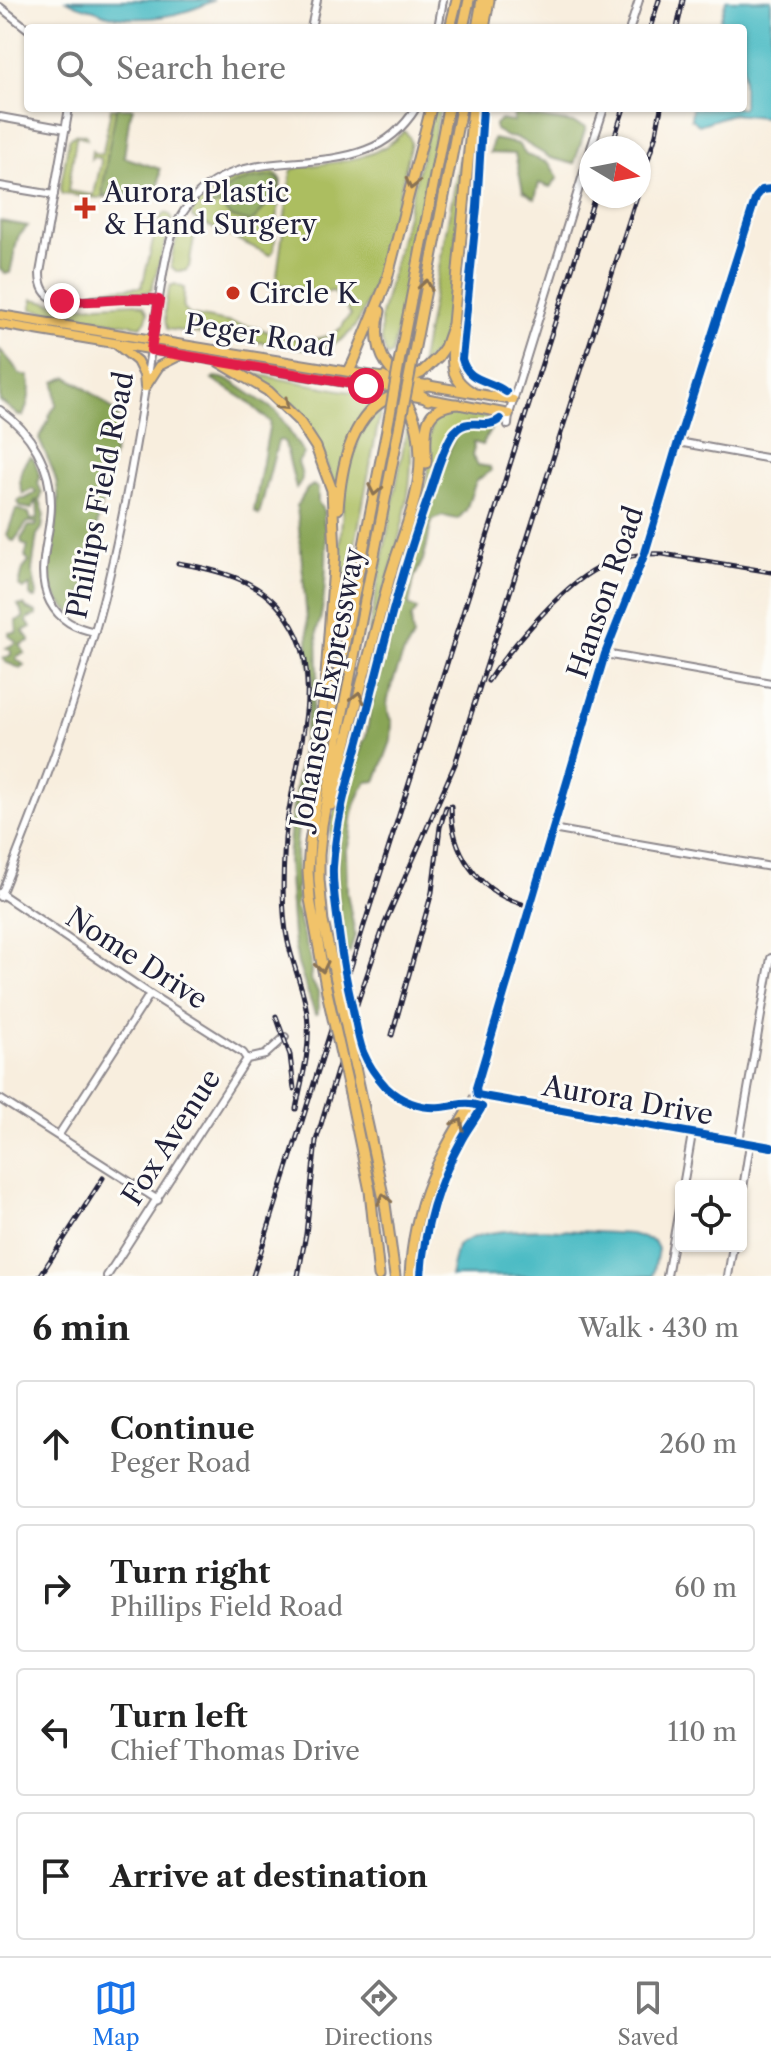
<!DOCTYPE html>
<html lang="en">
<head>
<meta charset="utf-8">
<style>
  :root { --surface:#fff; --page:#f6f6f6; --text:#222; --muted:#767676; --line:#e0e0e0; --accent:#1a73e8 }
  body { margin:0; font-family:"Libre Caslon Text",serif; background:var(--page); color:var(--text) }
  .controls { position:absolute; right:24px; bottom:24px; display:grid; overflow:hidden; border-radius:8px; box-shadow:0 2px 6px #0004 }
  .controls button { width:72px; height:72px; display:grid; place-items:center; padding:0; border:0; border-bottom:2px solid var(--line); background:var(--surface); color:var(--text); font:40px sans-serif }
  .compass { position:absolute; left:579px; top:136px; width:72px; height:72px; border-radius:50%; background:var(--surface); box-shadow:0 2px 6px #0004; rotate:100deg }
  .stop { position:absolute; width:24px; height:24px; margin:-18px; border:6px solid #e11d48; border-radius:50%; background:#fff }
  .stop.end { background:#e11d48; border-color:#fff; box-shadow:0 2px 8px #0008 }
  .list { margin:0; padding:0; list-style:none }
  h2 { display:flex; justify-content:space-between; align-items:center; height:104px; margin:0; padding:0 32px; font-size:34px }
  h2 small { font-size:26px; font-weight:400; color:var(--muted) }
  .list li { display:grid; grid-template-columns:52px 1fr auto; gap:24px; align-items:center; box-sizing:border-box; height:128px; margin:0 16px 16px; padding:0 16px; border:2px solid var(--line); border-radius:8px }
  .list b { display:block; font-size:30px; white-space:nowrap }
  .list p { margin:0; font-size:26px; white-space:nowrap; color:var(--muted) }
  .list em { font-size:26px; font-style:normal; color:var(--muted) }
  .icon { flex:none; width:44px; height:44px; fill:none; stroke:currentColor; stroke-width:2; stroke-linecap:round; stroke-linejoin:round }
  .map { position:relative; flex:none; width:771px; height:1276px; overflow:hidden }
  .search { position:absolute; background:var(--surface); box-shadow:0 2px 6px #0004; left:24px; right:24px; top:24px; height:88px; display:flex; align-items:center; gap:20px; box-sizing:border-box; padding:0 28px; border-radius:8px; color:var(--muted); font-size:30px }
  .sheet { height:680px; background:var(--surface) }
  nav { display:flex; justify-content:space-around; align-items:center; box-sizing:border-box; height:112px; border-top:2px solid var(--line); background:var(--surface); font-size:22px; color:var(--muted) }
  nav a { display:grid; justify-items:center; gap:4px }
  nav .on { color:var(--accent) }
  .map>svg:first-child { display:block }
</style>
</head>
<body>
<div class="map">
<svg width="771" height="1276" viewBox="0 0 771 1276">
  <rect width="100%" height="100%" fill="#fdfcf7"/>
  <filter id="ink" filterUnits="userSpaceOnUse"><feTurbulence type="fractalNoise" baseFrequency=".0125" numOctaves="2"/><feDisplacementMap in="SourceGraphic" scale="16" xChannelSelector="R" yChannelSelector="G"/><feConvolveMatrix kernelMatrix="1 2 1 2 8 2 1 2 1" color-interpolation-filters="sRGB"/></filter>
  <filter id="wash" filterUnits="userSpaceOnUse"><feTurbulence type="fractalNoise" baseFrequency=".006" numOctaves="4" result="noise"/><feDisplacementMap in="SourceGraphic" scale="32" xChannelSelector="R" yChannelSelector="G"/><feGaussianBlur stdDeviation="1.8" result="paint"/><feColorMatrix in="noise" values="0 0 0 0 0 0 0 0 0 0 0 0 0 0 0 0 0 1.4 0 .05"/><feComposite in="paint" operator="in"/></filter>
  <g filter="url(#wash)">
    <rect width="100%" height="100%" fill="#f8eede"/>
    <path fill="#acbe61" stroke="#67704e" stroke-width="2" fill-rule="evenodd" d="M111,108H116C114,128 107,149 106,169C105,179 101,185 103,195L106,197L98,198L62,194L60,191L69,139L76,134L86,135L87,139L78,135L76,138L68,191L94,195L101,162L100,158L93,157L91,159L92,150L94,153L102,154L103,152Z
      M434,108H440L392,354L387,357L381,339V316Z
      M469,111L449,326L440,348L420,366Z
      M404,131L409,136L411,142C401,190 389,240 372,287C367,302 362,319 351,331C340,344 323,349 306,349L167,329C163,316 165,299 170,286L175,284L184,288C185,300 179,309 191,315L258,328C284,339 321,348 343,326V323L351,315L344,304L341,305L334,291L322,293L276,283L291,172L293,169L299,167C336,162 378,161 404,131Z
      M270,170L278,175L281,181L274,250L270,255L192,218V208C215,185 237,173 270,170ZM266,177L277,192L257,217L248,222L228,214L220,204L212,207V202C216,199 218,196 222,193C232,183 252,179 266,177Z
      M166,213L171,216L172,221L151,291L138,294H96L97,289L142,287L153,241L162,215Z
      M183,231H189L194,237L189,267L185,271H176L171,266C172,255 174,237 183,231Z
      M33,299L62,305L79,306L136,303L144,306L148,313L146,320L141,326L31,309Z
      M254,374L378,397V400L366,410L336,498C326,447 300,405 254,378Z
      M381,408L336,645L330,673L343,506L348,471L361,433Z
      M451,410L498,419C481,430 471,413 452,434L419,519L405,562L336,827L332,875L338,929V953C329,905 324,862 333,815C356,726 377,635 404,547C410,526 420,505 426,484C433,458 419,416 451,410Z
      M408,422C418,475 402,528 388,579C379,611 370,643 361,674Z"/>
    <path fill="#89a557" stroke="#566449" stroke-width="2" d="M116,108H133L129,120L124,157L160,169L159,187L148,194L103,196C102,185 105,179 106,169C107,149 114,129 116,108Z
      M514,114L573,123L586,127L574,164L551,158L517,138L507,137L495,130V124L501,120L513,122Z
      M493,139L518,144L526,155L549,163L558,178L550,187L539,183L535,199L523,191L515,154L490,153Z
      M273,176L278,178L280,182L279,188L257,217L251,222L231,217L220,204L212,207L208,205L233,184L253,179Z
      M0,221L28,226L18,237L10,273H5L0,269Z
      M0,350C8,358 15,365 19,374L28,376C33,389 28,404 23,416L18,415L0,401Z
      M67,377C78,383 113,406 117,416C121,425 114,451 112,461L109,465C109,487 102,500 98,520C95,540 91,560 87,580C86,585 83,588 82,592C80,600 83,607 78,615C59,610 47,584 49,565C51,540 60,517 58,491C56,472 46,456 39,439L49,420L50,414L56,405L55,382Z
      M214,377L222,378L234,383L277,412L304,454L298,462C300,472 307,478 296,488L285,443L282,440L278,441L259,515L254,511L270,422L247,401L212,379Z
      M469,426L488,428L491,429L482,445L473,442L474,448L472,456L478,465L490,467L491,471L476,481L466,510L458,519L442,516L433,520L430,527L428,541L423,560L414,578L409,605L417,610L411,618L413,637L403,655L390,690L387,704L389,716L392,722L391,741L377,779L376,781L367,782C360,792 354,805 352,819C351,830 351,841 346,851L347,893L355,934L350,952L346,951C343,942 343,931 341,921C330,855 345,804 363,742L366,737L370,712L416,541L454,438L459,431Z
      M30,456L34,459L40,477L38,483L42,493L40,500L44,513L42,528L37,535L32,570L37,594L36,598H33L30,595V585L23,589L19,586L23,569L29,562L25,556L28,546L22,544L21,539L29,526H36L37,523L29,522L27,523L14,541L10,540L7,535L16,509L29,513L31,520L38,519L37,500L35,501L32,509L21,507L18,502L20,499H25L36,493L33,489L23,494C17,481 20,467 30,456Z
      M313,485L318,488V502L324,512C322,521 326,528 326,537C327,557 325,613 317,629L318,672L306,752V765L298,808L299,817L296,850L297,886L295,891L298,897L295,907C300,914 298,918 300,925C304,942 315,959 310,978L318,992L319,1008L317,1014H315L298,964L293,937L288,861L291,819L313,677L308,660V632L297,506L307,489Z
      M18,605H24L27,609L36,612L37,615L28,618L27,622L31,627L23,631L29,639V641L20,645L25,653L17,656L16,659L24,665L20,668L5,662L3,659L11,655V651L6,648L16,643V641L9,636V633L17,632L16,621L23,618V614Z"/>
    <path fill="#4cbbc4" stroke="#376e80" stroke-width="2" d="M67,0H214C183,16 143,23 108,15C102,14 97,10 90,9C82,7 75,5 67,0Z
      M726,0H771V118L732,114L699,125L691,119L692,108H743V28H718Z
      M543,1229L631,1234L654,1241L658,1249L653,1276H450L457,1246C480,1229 515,1231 543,1229Z"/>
  </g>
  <g filter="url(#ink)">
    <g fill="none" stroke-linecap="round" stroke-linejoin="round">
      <g stroke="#8d888c" stroke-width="10">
        <path id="minor" d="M0,7L28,29
          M311,28L317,0
          M438,28L443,0
          M630,28L639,0
          M69,108L40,273C40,284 43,295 55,299C67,304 81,301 94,300C115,299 137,297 159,300
          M0,117L66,129
          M591,148L604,108
          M0,186L54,195
          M771,189L762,190L756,197L678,442L645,553L605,654L476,1088L477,1095L771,1147
          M0,410C31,432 51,466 51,505C51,539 34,570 50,602C60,621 76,628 95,632
          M508,425L509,414L591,149
          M678,442L771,459
          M605,654L771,683
          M552,829L771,867
          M0,893L150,994L243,1053L247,1059
          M0,897C44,787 87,676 113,560C126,503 136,445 145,388C150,358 154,328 159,298C164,269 167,236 184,211C228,145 304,174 366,150C388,142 404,127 416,108
          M0,1099L158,1200
          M58,1136L150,994
          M739,1141L771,958
          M683,1186L692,1134
          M741,1201L750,1144
          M107,1276L247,1059L265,1055L285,1037
          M667,1276L681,1198
          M728,1276L733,1246"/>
      </g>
      <g stroke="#8d888c" stroke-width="12">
        <path id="major" d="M0,315L386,378
          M0,324L370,386
          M116,344L137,361L144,375L145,387
          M403,381L513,400
          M146,386L159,366L179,356
          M403,394L509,414"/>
      </g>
      <g stroke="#8d888c" stroke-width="13">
        <path id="highway" d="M450,28L457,0
          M463,28L469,0
          M477,28L482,0
          M484,28L489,0
          M380,311C369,358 393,376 428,400
          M453,332C454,359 445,376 472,392
          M400,357L448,108
          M219,362L268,391L299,421L316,447L332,490L335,553L325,689L312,788
          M412,362L461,108
          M349,371L354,361L386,283L431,108
          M366,386H393L421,373L438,357L445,347L453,324L473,108
          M426,463C427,434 418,408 457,404
          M338,509C341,470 349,420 386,399C399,391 414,389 428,385
          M331,805C349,730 369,655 389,580C400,540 421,498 420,456C419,419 411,401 383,377
          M333,966L323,922L319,879V855L322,825L341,722L401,419
          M327,992L310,899L308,871L310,842L333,702L390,414
          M355,1067L385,1204L395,1276
          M350,1094L370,1191L379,1276
          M410,1276C414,1199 438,1159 477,1095"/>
      </g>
      <use href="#minor" stroke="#fff" stroke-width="6"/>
      <use href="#major" stroke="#f1c36a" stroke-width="8"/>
      <use href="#highway" stroke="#f1c36a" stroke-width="9"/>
      <g stroke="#22223b" stroke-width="5">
        <path id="rail" d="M650,28L659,0
          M677,28L683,0
          M611,148L624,108
          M639,189L656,134L661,108
          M178,563C230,572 273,584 297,635C324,692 290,777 285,839C283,871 281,911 288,942C294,970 307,996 308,1025C310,1053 301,1082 296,1109
          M488,681C502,659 518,641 535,622C572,582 605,551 663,554L771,572
          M451,806C451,851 477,891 522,904
          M276,1016L290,1055L294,1089
          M392,1035L432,892L440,827L446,807
          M40,1276L103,1178
          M253,1276L595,196
          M298,1276L306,1234L316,1141L358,1001L385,923L455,764L637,196"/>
      </g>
      <use href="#rail" stroke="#fdfcf7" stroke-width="2" stroke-dasharray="6" stroke-linecap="butt"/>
      <g stroke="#8d888c" stroke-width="13" stroke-linecap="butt">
        <path id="highway-bridge" d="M390,414L400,357
          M401,419L412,362
          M333,966L355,1067
          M327,992L350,1094"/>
      </g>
      <use href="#highway-bridge" stroke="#f1c36a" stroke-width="9"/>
      <g stroke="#fdfcf7" stroke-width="13">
        <path id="cycleway" d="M483,108L477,207L462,359C468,383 490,379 506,392
          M771,189L762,190L756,197L678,442L645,553L605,654L476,1088L477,1095L771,1147
          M421,1276C424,1227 438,1182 462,1139C468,1128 476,1118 482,1107C464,1100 459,1106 441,1107C421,1109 400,1101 386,1087C377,1077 368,1064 363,1052C358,1038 356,1024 353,1010C347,984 342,959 339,933C337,911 332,889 333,867C336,816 352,767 365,719C384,644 402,570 428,498C435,478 441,453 452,435C467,413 485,432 500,419"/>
      </g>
      <use href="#cycleway" stroke="#0057b8" stroke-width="8"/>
    </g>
    <defs><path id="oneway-chevron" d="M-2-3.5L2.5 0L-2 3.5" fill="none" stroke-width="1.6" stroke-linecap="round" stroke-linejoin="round" transform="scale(2)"/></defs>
    <g stroke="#8a7252">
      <use href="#oneway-chevron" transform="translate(412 184) rotate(104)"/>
      <use href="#oneway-chevron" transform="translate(426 285) rotate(-79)"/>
      <use href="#oneway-chevron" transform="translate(284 405) rotate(44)"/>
      <use href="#oneway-chevron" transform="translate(375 490) rotate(101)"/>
      <use href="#oneway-chevron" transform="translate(358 697) rotate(-76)"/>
      <use href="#oneway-chevron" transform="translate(322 967) rotate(78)"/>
      <use href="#oneway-chevron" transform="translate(459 1124) rotate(-59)"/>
      <use href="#oneway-chevron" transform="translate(384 1199) rotate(-101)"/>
    </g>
  </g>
  <g fill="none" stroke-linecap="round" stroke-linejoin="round" filter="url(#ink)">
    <path stroke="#e11d48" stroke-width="10" d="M62,301C94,304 127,295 159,300L151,350L366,386"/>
  </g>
  <g fill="#c8321e" stroke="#fdfcf7" stroke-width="3">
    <path d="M81 196h8v8h8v8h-8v8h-8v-8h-8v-8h8z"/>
    <circle cx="233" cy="293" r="8"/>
  </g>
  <g text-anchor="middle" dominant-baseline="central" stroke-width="6" stroke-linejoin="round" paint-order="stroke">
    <g font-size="28" fill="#22223b" stroke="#fdfcf7" text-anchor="start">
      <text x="103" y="192">Aurora Plastic<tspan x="103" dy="32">&amp; Hand Surgery</tspan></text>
      <text x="249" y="293">Circle K</text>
    </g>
    <g font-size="28" fill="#22223b" stroke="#fdfcf7">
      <text transform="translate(260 335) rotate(9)">Peger Road</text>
      <text transform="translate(100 495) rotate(-79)">Phillips Field Road</text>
      <text transform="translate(605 592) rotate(-71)">Hanson Road</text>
      <text transform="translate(327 688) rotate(-79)">Johansen Expressway</text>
      <text transform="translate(137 958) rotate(33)">Nome Drive</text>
      <text transform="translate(628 1100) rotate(10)">Aurora Drive</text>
      <text transform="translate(171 1137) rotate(-57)">Fox Avenue</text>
    </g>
  </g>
</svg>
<div class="controls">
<button><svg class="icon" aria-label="locate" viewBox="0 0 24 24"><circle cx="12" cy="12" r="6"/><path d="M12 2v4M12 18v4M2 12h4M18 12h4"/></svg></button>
</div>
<svg class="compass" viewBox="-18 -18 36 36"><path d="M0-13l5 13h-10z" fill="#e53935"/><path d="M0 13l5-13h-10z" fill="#767676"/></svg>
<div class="stop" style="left:366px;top:386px"></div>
<div class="stop end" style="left:62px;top:301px"></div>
<div class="search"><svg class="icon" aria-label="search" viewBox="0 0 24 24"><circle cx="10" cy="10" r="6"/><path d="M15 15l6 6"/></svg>Search here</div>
</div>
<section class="sheet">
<h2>6 min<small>Walk · 430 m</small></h2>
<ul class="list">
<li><svg class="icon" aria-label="ahead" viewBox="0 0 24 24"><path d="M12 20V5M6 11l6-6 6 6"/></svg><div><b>Continue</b><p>Peger Road</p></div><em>260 m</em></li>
<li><svg class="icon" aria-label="right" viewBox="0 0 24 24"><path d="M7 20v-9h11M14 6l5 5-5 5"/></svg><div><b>Turn right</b><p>Phillips Field Road</p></div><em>60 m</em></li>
<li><svg class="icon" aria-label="left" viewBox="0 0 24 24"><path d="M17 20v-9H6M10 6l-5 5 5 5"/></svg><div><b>Turn left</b><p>Chief Thomas Drive</p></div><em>110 m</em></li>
<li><svg class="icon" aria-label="arrive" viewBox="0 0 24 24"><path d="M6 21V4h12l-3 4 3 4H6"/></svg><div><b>Arrive at destination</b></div></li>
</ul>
</section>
<nav>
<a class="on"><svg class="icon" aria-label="map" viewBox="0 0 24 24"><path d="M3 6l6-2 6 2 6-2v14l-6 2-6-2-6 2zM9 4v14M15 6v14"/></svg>Map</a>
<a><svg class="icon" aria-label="directions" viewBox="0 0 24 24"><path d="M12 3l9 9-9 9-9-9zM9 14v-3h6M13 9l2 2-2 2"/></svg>Directions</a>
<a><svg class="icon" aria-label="saved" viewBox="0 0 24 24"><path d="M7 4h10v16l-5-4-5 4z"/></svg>Saved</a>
</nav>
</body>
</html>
